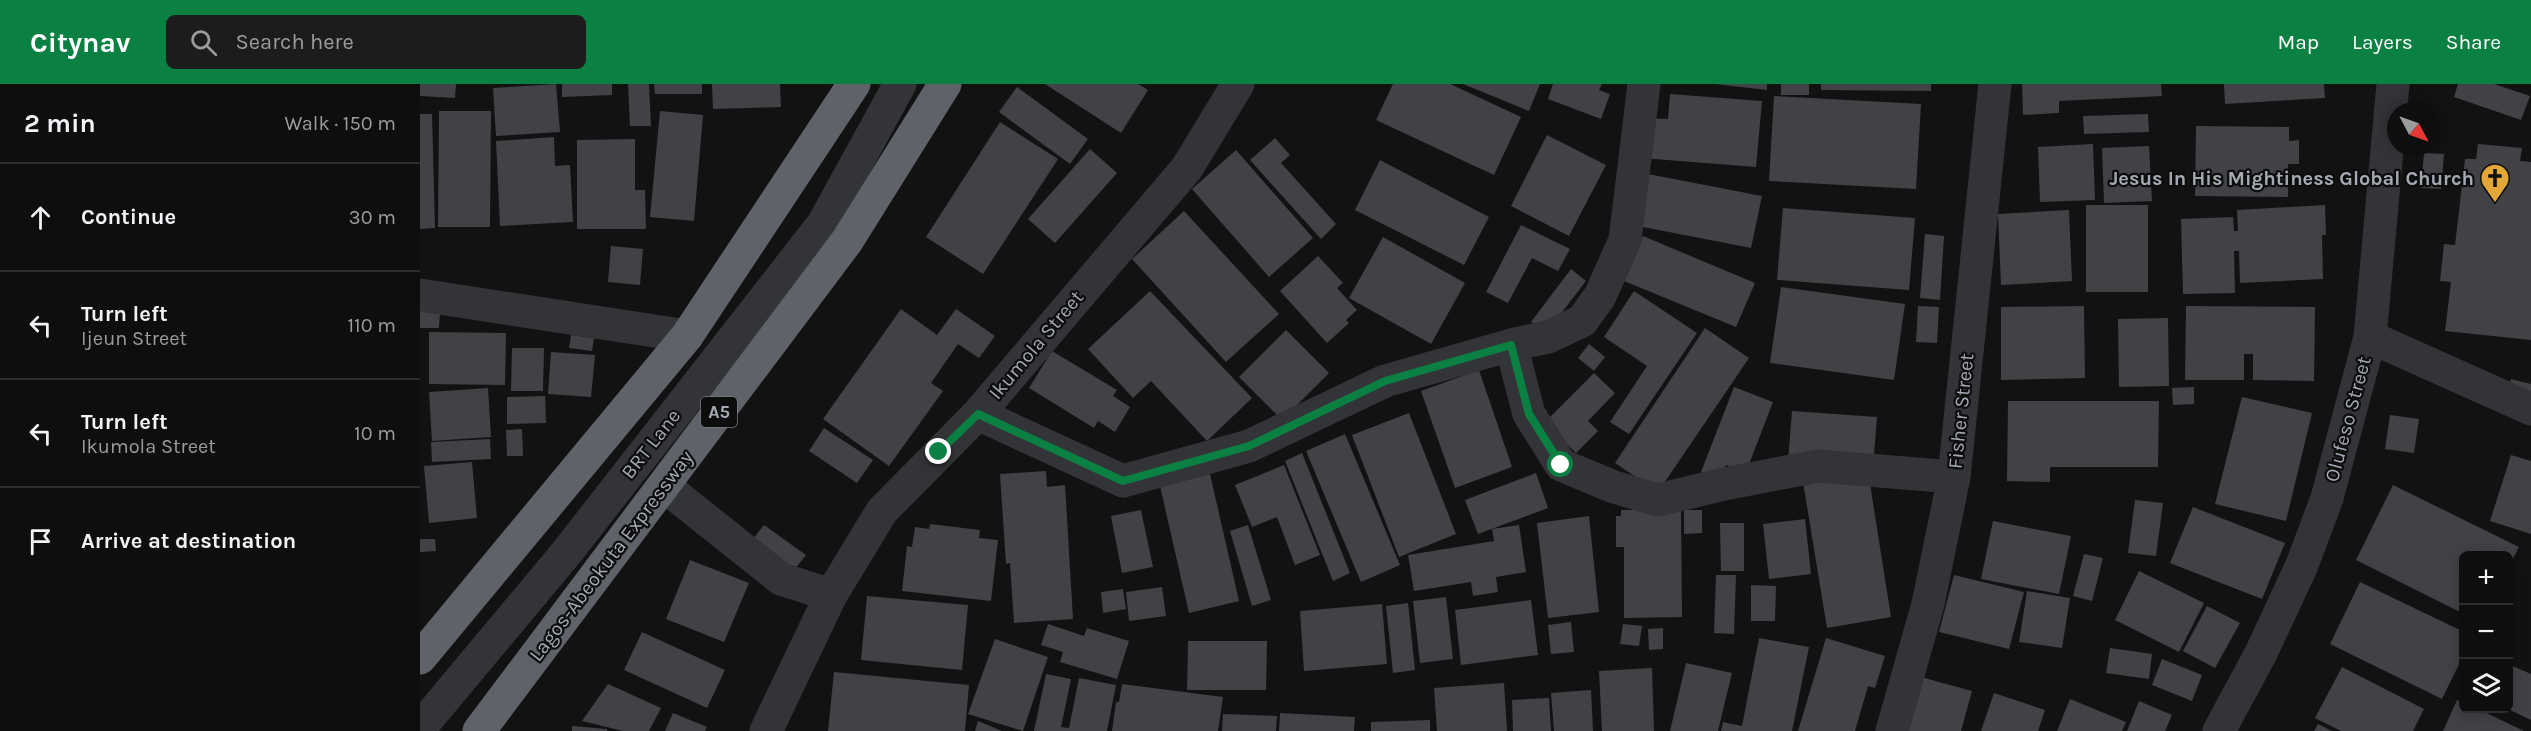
<!DOCTYPE html>
<html lang="en">
<head>
<meta charset="utf-8">
<style>
  :root { --surface:#0e0e0e; --page:#1c1c1c; --text:#f1f3f6; --muted:#9b9c9e; --line:#2e2e2e; --accent:#0b8043 }
  body { margin:0; font-family:Karla,sans-serif; background:var(--page); color:var(--text) }
  .controls { position:absolute; right:18px; bottom:18px; display:grid; overflow:hidden; border-radius:9px; box-shadow:0 3px 15px #0003 }
  .controls button { width:54px; height:54px; display:grid; place-items:center; padding:0; border:0; border-bottom:2px solid var(--line); background:var(--surface); color:var(--text); font:30px sans-serif }
  .compass { position:absolute; left:1967px; top:18px; width:54px; height:54px; border-radius:50%; background:var(--surface); box-shadow:0 3px 15px #0003; rotate:131deg }
  .stop { position:absolute; width:18px; height:18px; margin:-14px; border:4px solid #0b8043; border-radius:50%; background:#fff }
  .stop.end { background:#0b8043; border-color:#fff; box-shadow:0 2px 6px #0008 }
  .list { margin:0; padding:0; list-style:none }
  h2 { display:flex; justify-content:space-between; align-items:center; height:78px; margin:0; padding:0 24px; font-size:26px }
  h2 small { font-size:20px; font-weight:400; color:var(--muted) }
  .list li { display:grid; grid-template-columns:39px 1fr auto; gap:18px; align-items:center; box-sizing:border-box; height:108px; padding:0 24px; border-top:2px solid var(--line) }
  .list b { display:block; font-size:22px; white-space:nowrap }
  .list p { margin:0; font-size:20px; white-space:nowrap; color:var(--muted) }
  .list em { font-size:20px; font-style:normal; color:var(--muted) }
  .icon { flex:none; width:33px; height:33px; fill:none; stroke:currentColor; stroke-width:2; stroke-linecap:round; stroke-linejoin:round }
  .map { position:relative; flex:none; width:2111px; height:647px; overflow:hidden }
  header { display:flex; align-items:center; gap:36px; box-sizing:border-box; height:84px; padding:0 30px; background:var(--accent); color:#fff }
  header strong { font-size:28px }
  nav { display:flex; gap:33px; margin-inline-start:auto; font-size:21px }
  .search { width:420px; height:54px; background:var(--page); display:flex; align-items:center; gap:15px; box-sizing:border-box; padding:0 21px; border-radius:9px; color:var(--muted); font-size:22px }
  main { display:flex }
  aside { flex:1; background:var(--surface) }
  .map>svg:first-child { display:block }
</style>
</head>
<body>
<header>
<strong>Citynav</strong>
<div class="search"><svg class="icon" aria-label="search" viewBox="0 0 24 24"><circle cx="10" cy="10" r="6"/><path d="M15 15l6 6"/></svg>Search here</div>
<nav><a>Map</a><a>Layers</a><a>Share</a></nav>
</header>
<main>
<aside>
<h2>2 min<small>Walk · 150 m</small></h2>
<ul class="list">
<li><svg class="icon" aria-label="ahead" viewBox="0 0 24 24"><path d="M12 20V5M6 11l6-6 6 6"/></svg><div><b>Continue</b></div><em>30 m</em></li>
<li><svg class="icon" aria-label="left" viewBox="0 0 24 24"><path d="M17 20v-9H6M10 6l-5 5 5 5"/></svg><div><b>Turn left</b><p>Ijeun Street</p></div><em>110 m</em></li>
<li><svg class="icon" aria-label="left" viewBox="0 0 24 24"><path d="M17 20v-9H6M10 6l-5 5 5 5"/></svg><div><b>Turn left</b><p>Ikumola Street</p></div><em>10 m</em></li>
<li><svg class="icon" aria-label="arrive" viewBox="0 0 24 24"><path d="M6 21V4h12l-3 4 3 4H6"/></svg><div><b>Arrive at destination</b></div></li>
</ul>
</aside>
<div class="map">
<svg width="2111" height="647" viewBox="0 0 2111 647">
  <rect width="100%" height="100%" fill="#121213"/>
  <path fill="#414246" d="M0,0H36L35,14L0,12Z
    M136,0L140,48L76,52L73,4Z
    M142,0H192V11L142,13Z
    M208,0H229L231,42H210Z
    M234,0H282V10H235Z
    M292,0H360L361,23L293,25Z
    M625,0H718L728,6L701,49Z
    M973,0H1030L1101,33L1074,91L956,36Z
    M1043,0H1120L1109,27Z
    M1133,0H1182L1179,6L1190,10L1181,35L1128,15Z
    M1295,0H1347V6Z
    M1361,0H1389V11H1361Z
    M1401,0H1511V7L1401,6Z
    M1602,0H1741L1742,12L1639,17V29L1603,31Z
    M1804,0H1904L1905,14L1805,20Z
    M2038,0H2074L2110,12L2101,36L2034,13Z
    M597,3L668,55L650,80L579,28Z
    M1250,10L1342,17L1336,83L1222,74L1225,34L1248,35Z
    M1354,12L1501,20L1496,105L1349,97Z
    M19,27H71L70,143H18Z
    M240,27L283,31L274,137L230,133Z
    M0,30H12L15,144L0,145Z
    M1728,30L1729,48L1664,50L1663,32Z
    M580,38L638,75L563,190L506,153Z
    M1776,42L1869,43V57L1879,56V80H1868V113L1775,112Z
    M1127,51L1186,81L1149,152L1091,122Z
    M134,53L135,82L150,81L153,138L80,142L76,57Z
    M855,54L870,71L861,79L916,140L901,155L830,76Z
    M215,55V106H225L226,145H157V56Z
    M1673,60L1675,116L1620,118L1618,63Z
    M2058,60L2102,64L2100,77L2111,78V256L2025,247L2031,198L2020,197L2024,160L2035,161L2045,75H2056Z
    M1729,62L1732,117L1684,119L1682,64Z
    M670,65L697,89L635,159L608,135Z
    M816,66L893,154L849,193L772,105Z
    M2004,69L2024,70L2021,105L2001,104Z
    M960,76L1069,133L1044,181L935,126Z
    M1228,90L1342,112L1331,164L1218,142Z
    M1666,121H1728V208H1666Z
    M1905,121L1906,151H1902L1903,195L1820,199L1819,167H1814L1815,209L1763,210L1761,135L1813,133L1814,147H1818L1817,126Z
    M1363,124L1495,134L1489,206L1357,196Z
    M1649,126L1652,197L1581,201L1578,130Z
    M764,127L859,230L806,278L712,175Z
    M1101,141L1150,165L1138,187L1112,174L1088,219L1066,208Z
    M1505,150L1524,152L1520,216L1500,214Z
    M1223,152L1335,199L1316,243L1204,197Z
    M963,153L1045,199L1011,260L929,214Z
    M191,162L223,165L220,201L188,198Z
    M898,172L923,199L917,204L937,226L926,236L929,239L907,259L860,207Z
    M1151,185L1166,197L1126,249L1111,238Z
    M1361,203L1485,220L1474,296L1350,279Z
    M730,207L832,314L787,357L731,297L713,314L668,265Z
    M1214,207L1277,249L1209,350L1190,338L1227,282L1184,253Z
    M1498,222L1519,223L1517,259L1496,258Z
    M1664,222L1665,294L1581,296V223Z
    M1766,222L1895,223L1894,297L1833,296V270H1824V296H1765Z
    M481,225L517,251L536,225L575,252L559,274L538,260L511,299L523,307L469,382L403,335Z
    M0,227L20,228L19,244H0Z
    M1748,234L1749,302L1699,303L1698,235Z
    M1285,244L1329,274L1238,408L1195,379Z
    M866,246L909,289L862,336L819,293Z
    M9,248L86,249L85,301L9,300Z
    M151,251L174,254L172,267L149,264Z
    M1169,260L1185,273L1174,287L1158,274Z
    M92,264H124L123,307H91Z
    M632,267L697,306L693,312L710,323L695,348L678,337L674,344L609,304Z
    M131,268L175,271L171,313L128,310Z
    M1059,286L1092,383L1035,404L1001,307Z
    M1174,289L1195,309L1168,337L1178,347L1156,369L1125,338Z
    M2091,295L2111,300V317L2087,311Z
    M1314,303L1353,318L1326,388L1306,381L1300,395L1281,388Z
    M1774,303V320L1753,321L1752,304Z
    M68,304L71,353L12,357L9,308Z
    M125,312L126,339L87,340V313Z
    M1822,313L1892,329L1866,437L1795,420Z
    M1588,317H1739L1738,383H1630V398L1587,397Z
    M1372,327L1457,333L1453,383L1368,378Z
    M989,329L1036,450L979,473L932,351Z
    M1970,331L1999,335L1994,369L1965,365Z
    M404,344L453,376L437,399L389,367Z
    M102,345L103,372H87L86,346Z
    M925,350L980,481L941,498L886,367Z
    M70,355L71,375L12,378L11,358Z
    M882,369L930,489L913,497L865,377Z
    M2091,371L2111,377V450L2070,437Z
    M52,378L57,434L9,439L4,382Z
    M864,381L900,471L875,481L857,433L832,443L815,401Z
    M626,387L627,403L645,401L653,535L594,539L590,479L586,480L580,390Z
    M1448,387L1471,533L1407,544L1383,398Z
    M1116,389L1128,424L1058,450L1045,416Z
    M790,390L819,517L769,529L740,402Z
    M1973,401L2099,463L2088,484V472H2044V530L1936,476Z
    M1715,416L1743,419L1736,472L1708,469Z
    M1773,423L1865,459L1842,515L1750,479Z
    M721,426L733,483L702,489L691,432Z
    M1201,426H1261L1262,533L1204,534V463H1196V432H1201Z
    M1264,426H1282V449L1264,450Z
    M1169,432L1179,528L1128,534L1117,439Z
    M1385,435L1391,490L1349,495L1343,440Z
    M1573,437L1651,452L1639,510L1561,495Z
    M1300,439H1324V487H1301Z
    M510,440L560,446L559,454L578,456L571,517L482,507L487,462L492,463L495,443L509,445Z
    M344,441L386,471L370,491L329,460Z
    M828,441L851,516L832,522L810,447Z
    M1099,441L1106,488L1076,493L1078,508L1053,512L1051,498L994,507L988,471L1074,457L1072,445Z
    M0,455H15L16,467L0,468Z
    M1664,470L1683,474L1672,517L1653,512Z
    M270,476L329,499L304,558L246,535Z
    M1719,487L1784,519L1759,568L1695,536Z
    M1296,491H1316L1314,550L1294,549Z
    M1534,491L1604,508L1589,565L1519,548Z
    M1940,498L2044,548V570L2022,615L1910,560Z
    M1331,501L1356,502L1355,537H1331Z
    M742,503L746,532L709,537L706,508Z
    M703,505L706,525L683,529L681,508Z
    M1607,507L1650,514L1642,564L1599,558Z
    M447,512L548,521L542,586L441,576Z
    M1026,513L1033,575L1000,579L993,517Z
    M1111,516L1118,571L1041,581L1035,526Z
    M988,519L995,586L973,589L966,522Z
    M962,520L967,580L884,587L880,527Z
    M1787,522L1820,539L1795,584L1763,567Z
    M1151,538L1154,568L1131,570L1128,541Z
    M628,540L664,552L667,544L709,557L697,595L640,578L643,568L621,561Z
    M1203,540L1222,542L1219,562L1200,560Z
    M1243,544V565L1229,566L1228,545Z
    M222,548L305,586L287,624L204,586Z
    M1339,554L1389,563L1372,647H1301L1303,638L1322,642Z
    M1406,554L1465,572L1455,604L1448,602L1435,647H1378Z
    M575,555L628,573L603,647L548,630Z
    M768,557H847L846,606H767Z
    M1690,564L1732,570L1729,595L1686,589Z
    M1742,575L1782,591L1772,617L1732,601Z
    M1266,579L1312,589L1298,647H1250Z
    M2088,580L2111,590V636L2088,625Z
    M1922,583L2004,625L1993,647H1921L1895,634Z
    M1232,584L1234,647H1182L1179,587Z
    M414,588L549,601L545,647H408Z
    M626,590L651,595L641,643L649,644L659,594L696,601L687,647H614Z
    M1501,593L1552,607L1541,647H1486Z
    M1084,599L1087,647H1017L1014,604Z
    M188,600L241,624L229,647H203L162,637Z
    M702,600L803,613L798,647H692L696,618H699Z
    M1171,606L1173,647H1134L1131,609Z
    M1574,609L1625,626L1618,647H1561Z
    M1129,614L1131,647H1093L1092,616Z
    M1650,615L1706,638L1702,647H1637Z
    M2037,616L2044,619V624H2056L2104,647H2023Z
    M1719,617L1752,631L1745,647H1707Z
    M253,629L287,643L285,647H245Z
    M860,629L935,633L934,647H859Z
    M803,630L857,632L856,647H802Z
    M1010,636V647H951V638Z
    M558,637L582,647H555Z
    M1898,640L1912,647H1894Z
    M152,642L187,645V647H152Z"/>
  <g fill="none" stroke-linecap="round" stroke-linejoin="round">
    <path stroke="#333438" stroke-width="33" d="M0,211L267,252
      M1950,253L2111,325
      M1091,261L1109,330L1141,381L1194,403L1238,416L1304,400L1398,382L1534,393
      M558,330L703,397L829,362L965,297L1091,261L1128,253L1162,237L1180,212L1205,156L1224,0
      M244,402L361,495L411,511
      M0,644L147,468L403,140L480,0
      M346,647L411,511L462,427L558,330L767,84L818,0
      M1472,647L1508,520L1534,393L1575,0
      M1799,647L1841,569L1882,481L1907,414L1950,253L1973,0"/>
    <path stroke="#5f6268" stroke-width="33" d="M0,574L267,252L434,0
      M59,647L427,157L525,0"/>
  </g>
  <g fill="none" stroke-linecap="round" stroke-linejoin="round">
    <path stroke="#0b8043" stroke-width="8" d="M519,368L558,330L703,397L829,362L965,297L1091,261L1109,330L1141,381"/>
  </g>
  <defs>
    <g id="church-pin" transform="scale(1.5)"><path d="M0 17L-7.5 6A9.5 9.5 0 1 1 7.5 6Z" fill="#e3a739" stroke="#0d0d0e"/><path d="M-1.2-6h2.4v3.5h3.3v2.4h-3.3V6h-2.4V-.1h-3.3v-2.4h3.3Z" fill="#111"/></g>
  </defs>
  <g fill-rule="evenodd">
    <use href="#church-pin" x="2075" y="94"/>
  </g>
  <g text-anchor="middle" dominant-baseline="central" stroke-width="4.5" stroke-linejoin="round" paint-order="stroke">
    <rect fill="#0d0d0e" stroke="#777a82" stroke-width="1.5" x="281" y="313" width="36" height="30" rx="4.5"/>
    <g font-size="18" font-weight="bold" fill="#a4a9b3">
      <text x="299" y="328">A5</text>
    </g>
    <g font-size="20" font-weight="bold" fill="#a4a9b3" stroke="#0d0d0e" text-anchor="end">
      <text x="2054" y="94">Jesus In His Mightiness Global Church</text>
    </g>
    <g font-size="20" fill="#a4a9b3" stroke="#0d0d0e">
      <text transform="translate(616 261) rotate(-50)">Ikumola Street</text>
      <text transform="translate(1541 327) rotate(-84)">Fisher Street</text>
      <text transform="translate(1928 335) rotate(-75)">Olufeso Street</text>
      <text transform="translate(231 360) rotate(-52)">BRT Lane</text>
      <text transform="translate(191 472) rotate(-53)">Lagos-Abeokuta Expressway</text>
    </g>
  </g>
</svg>
<div class="controls">
<button>+</button>
<button>−</button>
<button><svg class="icon" aria-label="layers" viewBox="0 0 24 24"><path d="M12 4l9 5-9 5-9-5zM3 14l9 5 9-5"/></svg></button>
</div>
<svg class="compass" viewBox="-18 -18 36 36"><path d="M0-13l5 13h-10z" fill="#e53935"/><path d="M0 13l5-13h-10z" fill="#9b9c9e"/></svg>
<div class="stop" style="left:1141px;top:381px"></div>
<div class="stop end" style="left:519px;top:368px"></div>
</div>
</main>
</body>
</html>
